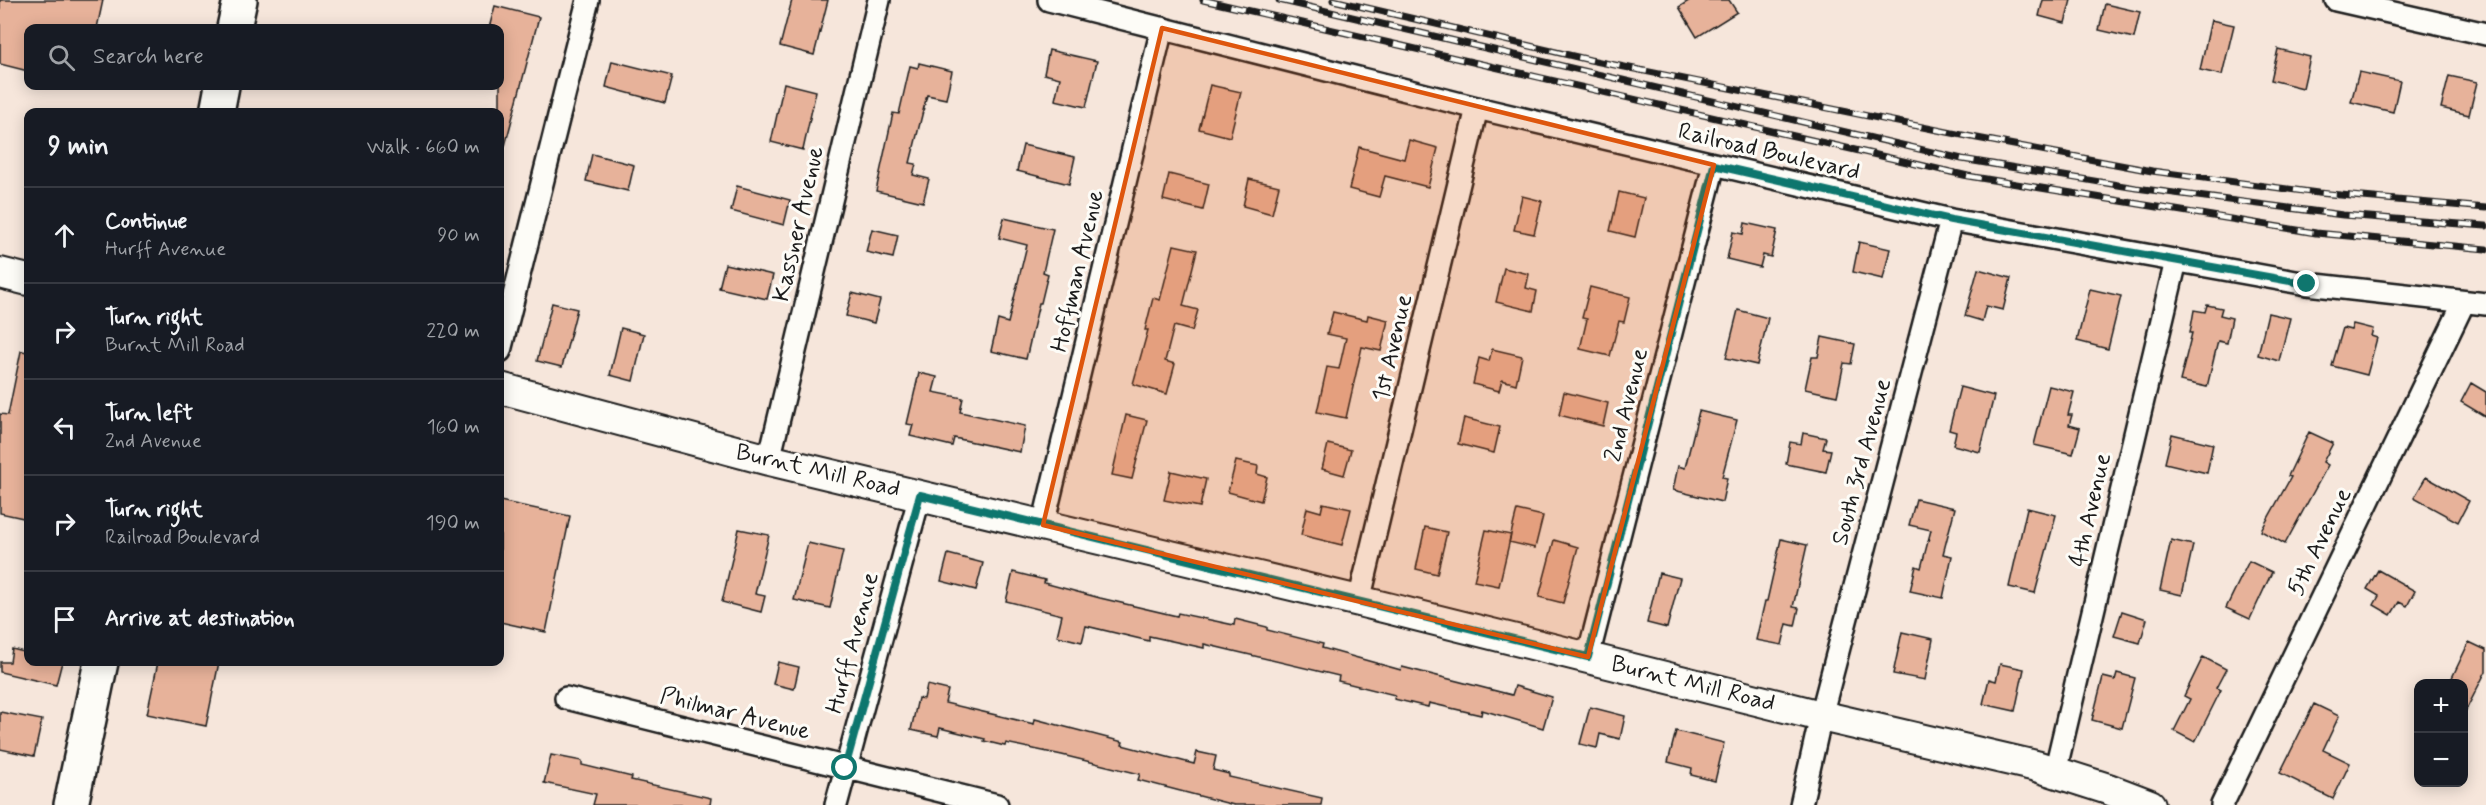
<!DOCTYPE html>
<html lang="en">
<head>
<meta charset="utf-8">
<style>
  :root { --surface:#171b24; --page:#20242c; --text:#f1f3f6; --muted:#9ea1a6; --line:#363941 }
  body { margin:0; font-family:Mynerve,sans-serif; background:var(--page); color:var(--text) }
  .controls { position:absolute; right:18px; bottom:18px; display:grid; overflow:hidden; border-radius:12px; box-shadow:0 3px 15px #0003 }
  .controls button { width:54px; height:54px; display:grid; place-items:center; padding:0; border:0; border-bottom:2px solid var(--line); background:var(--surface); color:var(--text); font:30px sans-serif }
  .stop { position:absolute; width:18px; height:18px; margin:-14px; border:4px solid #0f766e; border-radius:50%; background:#fff }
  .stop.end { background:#0f766e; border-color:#fff; box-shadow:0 2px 6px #0008 }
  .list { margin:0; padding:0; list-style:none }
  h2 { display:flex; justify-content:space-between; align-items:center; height:78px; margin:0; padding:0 24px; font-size:26px }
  h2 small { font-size:20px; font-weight:400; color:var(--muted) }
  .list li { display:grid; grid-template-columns:39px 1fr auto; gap:18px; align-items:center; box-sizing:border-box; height:96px; padding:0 24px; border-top:2px solid var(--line) }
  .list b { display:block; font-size:22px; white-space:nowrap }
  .list p { margin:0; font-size:20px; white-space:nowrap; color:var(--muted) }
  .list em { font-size:20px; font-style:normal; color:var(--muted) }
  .icon { flex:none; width:33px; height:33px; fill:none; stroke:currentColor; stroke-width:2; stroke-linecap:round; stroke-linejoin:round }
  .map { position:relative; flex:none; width:2486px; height:805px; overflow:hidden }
  .search { position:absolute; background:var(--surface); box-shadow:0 3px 15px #0003; left:24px; top:24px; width:480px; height:66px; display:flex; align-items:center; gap:15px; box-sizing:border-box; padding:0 21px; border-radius:12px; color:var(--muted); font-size:22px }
  .panel { position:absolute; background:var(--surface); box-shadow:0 3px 15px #0003; left:24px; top:108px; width:480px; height:558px; border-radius:12px }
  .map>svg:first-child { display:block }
</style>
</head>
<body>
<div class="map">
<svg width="2486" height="805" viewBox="0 0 2486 805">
  <rect width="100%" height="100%" fill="#f6e6db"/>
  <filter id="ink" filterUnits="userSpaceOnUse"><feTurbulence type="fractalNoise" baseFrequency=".0167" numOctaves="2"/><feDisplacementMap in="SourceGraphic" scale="12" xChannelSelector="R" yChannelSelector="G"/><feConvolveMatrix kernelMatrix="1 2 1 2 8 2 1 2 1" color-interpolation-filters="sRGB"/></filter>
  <g filter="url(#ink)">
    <path fill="#e7b29a" stroke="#1c1c1c" stroke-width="1.5" d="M0,0H103L97,28H28V71L0,64Z
      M792,0H828L814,55L780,46Z
      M1690,0H1729L1737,12L1697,37L1679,7Z
      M2043,0H2071L2065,23L2039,16Z
      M2105,4L2140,12L2134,38L2099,30Z
      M495,6L539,17L505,146H500V28H489Z
      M2211,20L2234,25L2222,75L2200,70Z
      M2278,49L2310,57L2303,88L2271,80Z
      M1049,50L1097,61L1086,107L1055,100L1060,78L1044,74Z
      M612,61L672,76L665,103L606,87Z
      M919,63L952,71L946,99L927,95L910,163L916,164L913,175L929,179L923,202L876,191L893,113L899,114L910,66L918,68Z
      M2359,72L2400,81L2393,112L2351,102Z
      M2449,76L2477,82L2469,115L2441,108Z
      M784,83L816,91L803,150L771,142Z
      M1210,85L1241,92L1230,137L1199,129Z
      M1409,140L1438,148L1428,187L1385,176L1379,197L1349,189L1359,147L1404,159Z
      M1023,145L1075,157L1069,184L1017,171Z
      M592,154L634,165L628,191L586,181Z
      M1169,174L1209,184L1203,210L1163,200Z
      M1249,179L1279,186L1272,214L1243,206Z
      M737,186L790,200L784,225L731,211Z
      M1619,192L1644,198L1635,237L1610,231Z
      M1522,196L1542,201L1534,234L1514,230Z
      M1004,218L1053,229L1043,272L1048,274L1041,303H1039L1026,359L991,351L998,320L1008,323L1027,245L999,238Z
      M1745,223L1777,230L1771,257L1763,255L1760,267L1727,259L1733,232L1743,234Z
      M872,229L898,235L893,258L866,252Z
      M1859,242L1890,249L1883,279L1853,272Z
      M1174,245L1197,250L1183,306L1198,310L1192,331L1174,326L1165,361L1175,364L1167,394L1133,384L1148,330H1145L1153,298L1160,300Z
      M725,264L773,275L767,299L719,288Z
      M1504,268L1529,274L1526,288L1537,291L1533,311L1496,302Z
      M1978,269L2011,278L2003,310L1986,306L1982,321L1965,316Z
      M1590,287L1630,297L1624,322L1619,321L1610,356L1580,349L1587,319L1582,318Z
      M2090,289L2121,296L2108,349L2077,341Z
      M852,293L880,300L874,323L846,316Z
      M552,303L577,309L562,367L537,361Z
      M2207,305L2222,308L2220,315L2232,318L2227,343L2218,341L2207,387L2180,381L2192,333H2190L2194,310L2205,312Z
      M1738,310L1768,318L1757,365L1726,358Z
      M1333,312L1367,320L1368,315L1388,320L1381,351L1362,347L1346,418L1317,412L1327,367L1339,369L1346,338L1327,334Z
      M2268,313L2290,318L2279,361L2258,355Z
      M2353,324L2373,329L2371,336L2377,338L2367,375L2332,366L2343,328L2351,330Z
      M621,328L644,334L633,381L610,375Z
      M1822,337L1855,344L1851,364L1844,363L1837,396L1805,389L1812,357H1818Z
      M1492,349L1522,356L1516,384L1502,380L1499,391L1473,384L1479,358L1489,361Z
      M21,351L28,352V519L0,513V414L8,415Z
      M919,373L937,377L933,392L963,398L960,412L1025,426L1020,452L954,438L952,446L910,436L913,425L907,424Z
      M2471,383L2486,392V417L2461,402Z
      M2049,386L2074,392L2068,415H2072L2069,425L2080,428L2073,454L2034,445Z
      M1960,387L1994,396L1980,452L1953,445L1956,432L1949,430Z
      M1564,392L1608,403L1603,426L1559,415Z
      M1699,411L1737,420L1722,477L1727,478L1722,502L1673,490L1678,466L1685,468Z
      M1126,415L1147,420L1132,479L1112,475Z
      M1464,418L1500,427L1494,453L1458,444Z
      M2309,432L2333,443L2323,462L2328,465L2285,544L2261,531L2291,477L2288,476Z
      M1803,433L1826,438L1823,449L1831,450L1826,472L1786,464L1790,442L1801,444Z
      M2172,434L2213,444L2207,473L2165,463Z
      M1328,444L1351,450L1344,475L1322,469Z
      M1236,461L1258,466L1257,474L1267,477L1261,501L1228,492Z
      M1171,471L1206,479L1200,507L1164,500Z
      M2426,477L2469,501L2458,522L2414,498Z
      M1916,499L1955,508L1943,554L1952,556L1943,598L1910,591L1916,566L1921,568L1931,530L1909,525Z
      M500,501L570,516L546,632L500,622Z
      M1323,503L1351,509L1342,545L1301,535L1307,508L1321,512Z
      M2027,508L2056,515L2035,593L2009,587Z
      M1517,510L1543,516L1535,548L1509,542Z
      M1425,527L1447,532L1437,574L1416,569Z
      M739,529L769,535L755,594L765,596L761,612L722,602Z
      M1486,530L1511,535L1499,586L1474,581Z
      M1781,539L1807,545L1793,607L1799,608L1795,626L1787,624L1782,645L1756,640L1765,601H1767Z
      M1554,540L1578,547L1563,603L1539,597Z
      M2171,540L2193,545L2182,595L2160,590Z
      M808,543L843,551L830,608L794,600Z
      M948,554L983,563L976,590L941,581Z
      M2249,561L2272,572L2250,619L2226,608Z
      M2378,570L2415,591L2407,606L2399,602L2391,615L2374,605L2379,596L2367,589Z
      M1013,572L1045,580L1044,583L1100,598L1177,616L1178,613L1234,625L1235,619L1267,627V630L1323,644L1322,648L1401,670L1402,667L1512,695L1515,686L1552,697L1543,728L1482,710L1481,715L1429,703L1428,707L1394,699L1395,695L1338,681L1339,676L1204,644V648L1149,636V641L1086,626L1082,642L1057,636L1062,615L1006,601Z
      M1659,573L1680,578L1667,628L1647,623Z
      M2122,611L2147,619L2140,643L2114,636Z
      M1902,632L1933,639L1925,680L1893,674Z
      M2469,642L2486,650V671L2463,716V684H2449Z
      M12,649L28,653V662H62L56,685L0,672V662H10Z
      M2203,657L2226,669L2216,688L2221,690L2195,742L2174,731L2190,699L2184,696Z
      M158,662H219L206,726L147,714Z
      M778,662L799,667L794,689L773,684Z
      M2000,664L2024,669L2015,711L1983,704L1989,679L1996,681Z
      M2117,673L2135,678L2122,728L2092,720L2103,677L2115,680Z
      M927,685L948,690L945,703L1034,724L1035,719L1123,742L1122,745L1194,764L1197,752L1216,756L1213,770L1229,774V777L1322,798L1321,805H1234L1138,780L1140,774L1062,755L1006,743L1005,746L984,741L985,739L940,728L938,736L911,730L918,698L924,699Z
      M2314,704L2339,716L2323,750L2350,763L2333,799L2280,773Z
      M1590,707L1625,716L1620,739L1600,734L1597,748L1580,744Z
      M0,712L42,720L34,756L0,749Z
      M1676,731L1724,743L1715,781L1691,775L1692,768L1668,762Z
      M551,755L582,761V765L632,777L631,780L711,798L710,805H593L596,794L544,783Z"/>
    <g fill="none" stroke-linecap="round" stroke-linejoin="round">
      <g stroke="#1c1c1c" stroke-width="26">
        <path id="minor" d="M1049,0L1477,108L1951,220L2307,284L2486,304
          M2336,0L2486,34
          M500,351L588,0
          M769,460L879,0
          M1043,525L1162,28
          M1359,601L1477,108
          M1588,657L1714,165
          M566,698L997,805
          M2055,772L2176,261
          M836,805L920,495
          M1801,805L1821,716L1951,220
          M2222,805L2464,302"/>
      </g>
      <g stroke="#1c1c1c" stroke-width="34">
        <path id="secondary" d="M0,273L28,280
          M500,388L769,460L1359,601L1821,716L2036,766L2108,789L2150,805"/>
      </g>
      <g stroke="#1c1c1c" stroke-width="38">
        <path id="primary" d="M234,28L240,0
          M217,112L222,86
          M71,805L101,662"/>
      </g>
      <use href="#minor" stroke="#fdfcf7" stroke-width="21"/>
      <use href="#secondary" stroke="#fdfcf7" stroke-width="30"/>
      <use href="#primary" stroke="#fdfcf7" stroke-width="33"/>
      <g stroke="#1c1c1c" stroke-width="7">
        <path id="rail" d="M1203,0L1968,176L2316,233L2486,249
          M1279,0L1962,159L2136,188L2343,215L2486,226
          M1333,0L1590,60L1977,138L2152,171L2318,193L2486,208"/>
      </g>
      <use href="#rail" stroke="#fdfcf7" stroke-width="4.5" stroke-dasharray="14" stroke-linecap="butt"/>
    </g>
  </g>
  <g fill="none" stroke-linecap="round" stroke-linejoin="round" filter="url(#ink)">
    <path stroke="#0f766e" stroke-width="8" d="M845,768L920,495L1588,657L1714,165L1951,220L2307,284"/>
  </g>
  <path fill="#de560d" fill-opacity="0.2" stroke="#de560d" stroke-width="4.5" stroke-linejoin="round" d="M1162,28L1714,165L1588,657L1043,525Z"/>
  <g text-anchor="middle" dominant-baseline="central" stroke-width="6" stroke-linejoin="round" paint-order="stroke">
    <g font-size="24" fill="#1c1c1c" stroke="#fdfcf7">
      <text transform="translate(1769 152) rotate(13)">Railroad Boulevard</text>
      <text transform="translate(799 224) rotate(-77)">Kassner Avenue</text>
      <text transform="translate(1078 271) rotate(-77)">Hoffman Avenue</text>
      <text transform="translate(1393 348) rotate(-77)">1st Avenue</text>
      <text transform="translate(1627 405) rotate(-76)">2nd Avenue</text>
      <text transform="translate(1862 462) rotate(-75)">South 3rd Avenue</text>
      <text transform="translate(818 471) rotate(13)">Burnt Mill Road</text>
      <text transform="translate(2091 510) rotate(-77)">4th Avenue</text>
      <text transform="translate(2320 542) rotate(-64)">5th Avenue</text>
      <text transform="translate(853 643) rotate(-75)">Hurff Avenue</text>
      <text transform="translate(1693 684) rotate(14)">Burnt Mill Road</text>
      <text transform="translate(735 714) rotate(14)">Philmar Avenue</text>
    </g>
  </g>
</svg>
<div class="controls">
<button>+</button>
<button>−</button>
</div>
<div class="stop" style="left:845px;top:768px"></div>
<div class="stop end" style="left:2307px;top:284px"></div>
<div class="search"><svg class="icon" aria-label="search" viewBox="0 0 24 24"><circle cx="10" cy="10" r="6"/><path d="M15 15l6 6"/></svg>Search here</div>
<section class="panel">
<h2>9 min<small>Walk · 660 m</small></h2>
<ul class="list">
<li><svg class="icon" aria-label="ahead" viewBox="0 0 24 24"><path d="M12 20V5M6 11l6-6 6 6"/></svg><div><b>Continue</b><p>Hurff Avenue</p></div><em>90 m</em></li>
<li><svg class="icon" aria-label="right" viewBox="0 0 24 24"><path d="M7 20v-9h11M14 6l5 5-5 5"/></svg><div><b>Turn right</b><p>Burnt Mill Road</p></div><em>220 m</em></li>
<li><svg class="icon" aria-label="left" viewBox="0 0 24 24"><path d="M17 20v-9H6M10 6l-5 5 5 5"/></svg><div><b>Turn left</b><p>2nd Avenue</p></div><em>160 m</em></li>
<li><svg class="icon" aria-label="right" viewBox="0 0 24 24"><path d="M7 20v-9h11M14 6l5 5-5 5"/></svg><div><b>Turn right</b><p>Railroad Boulevard</p></div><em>190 m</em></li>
<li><svg class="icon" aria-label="arrive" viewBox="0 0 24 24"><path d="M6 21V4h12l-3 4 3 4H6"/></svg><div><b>Arrive at destination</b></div></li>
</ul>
</section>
</div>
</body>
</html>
